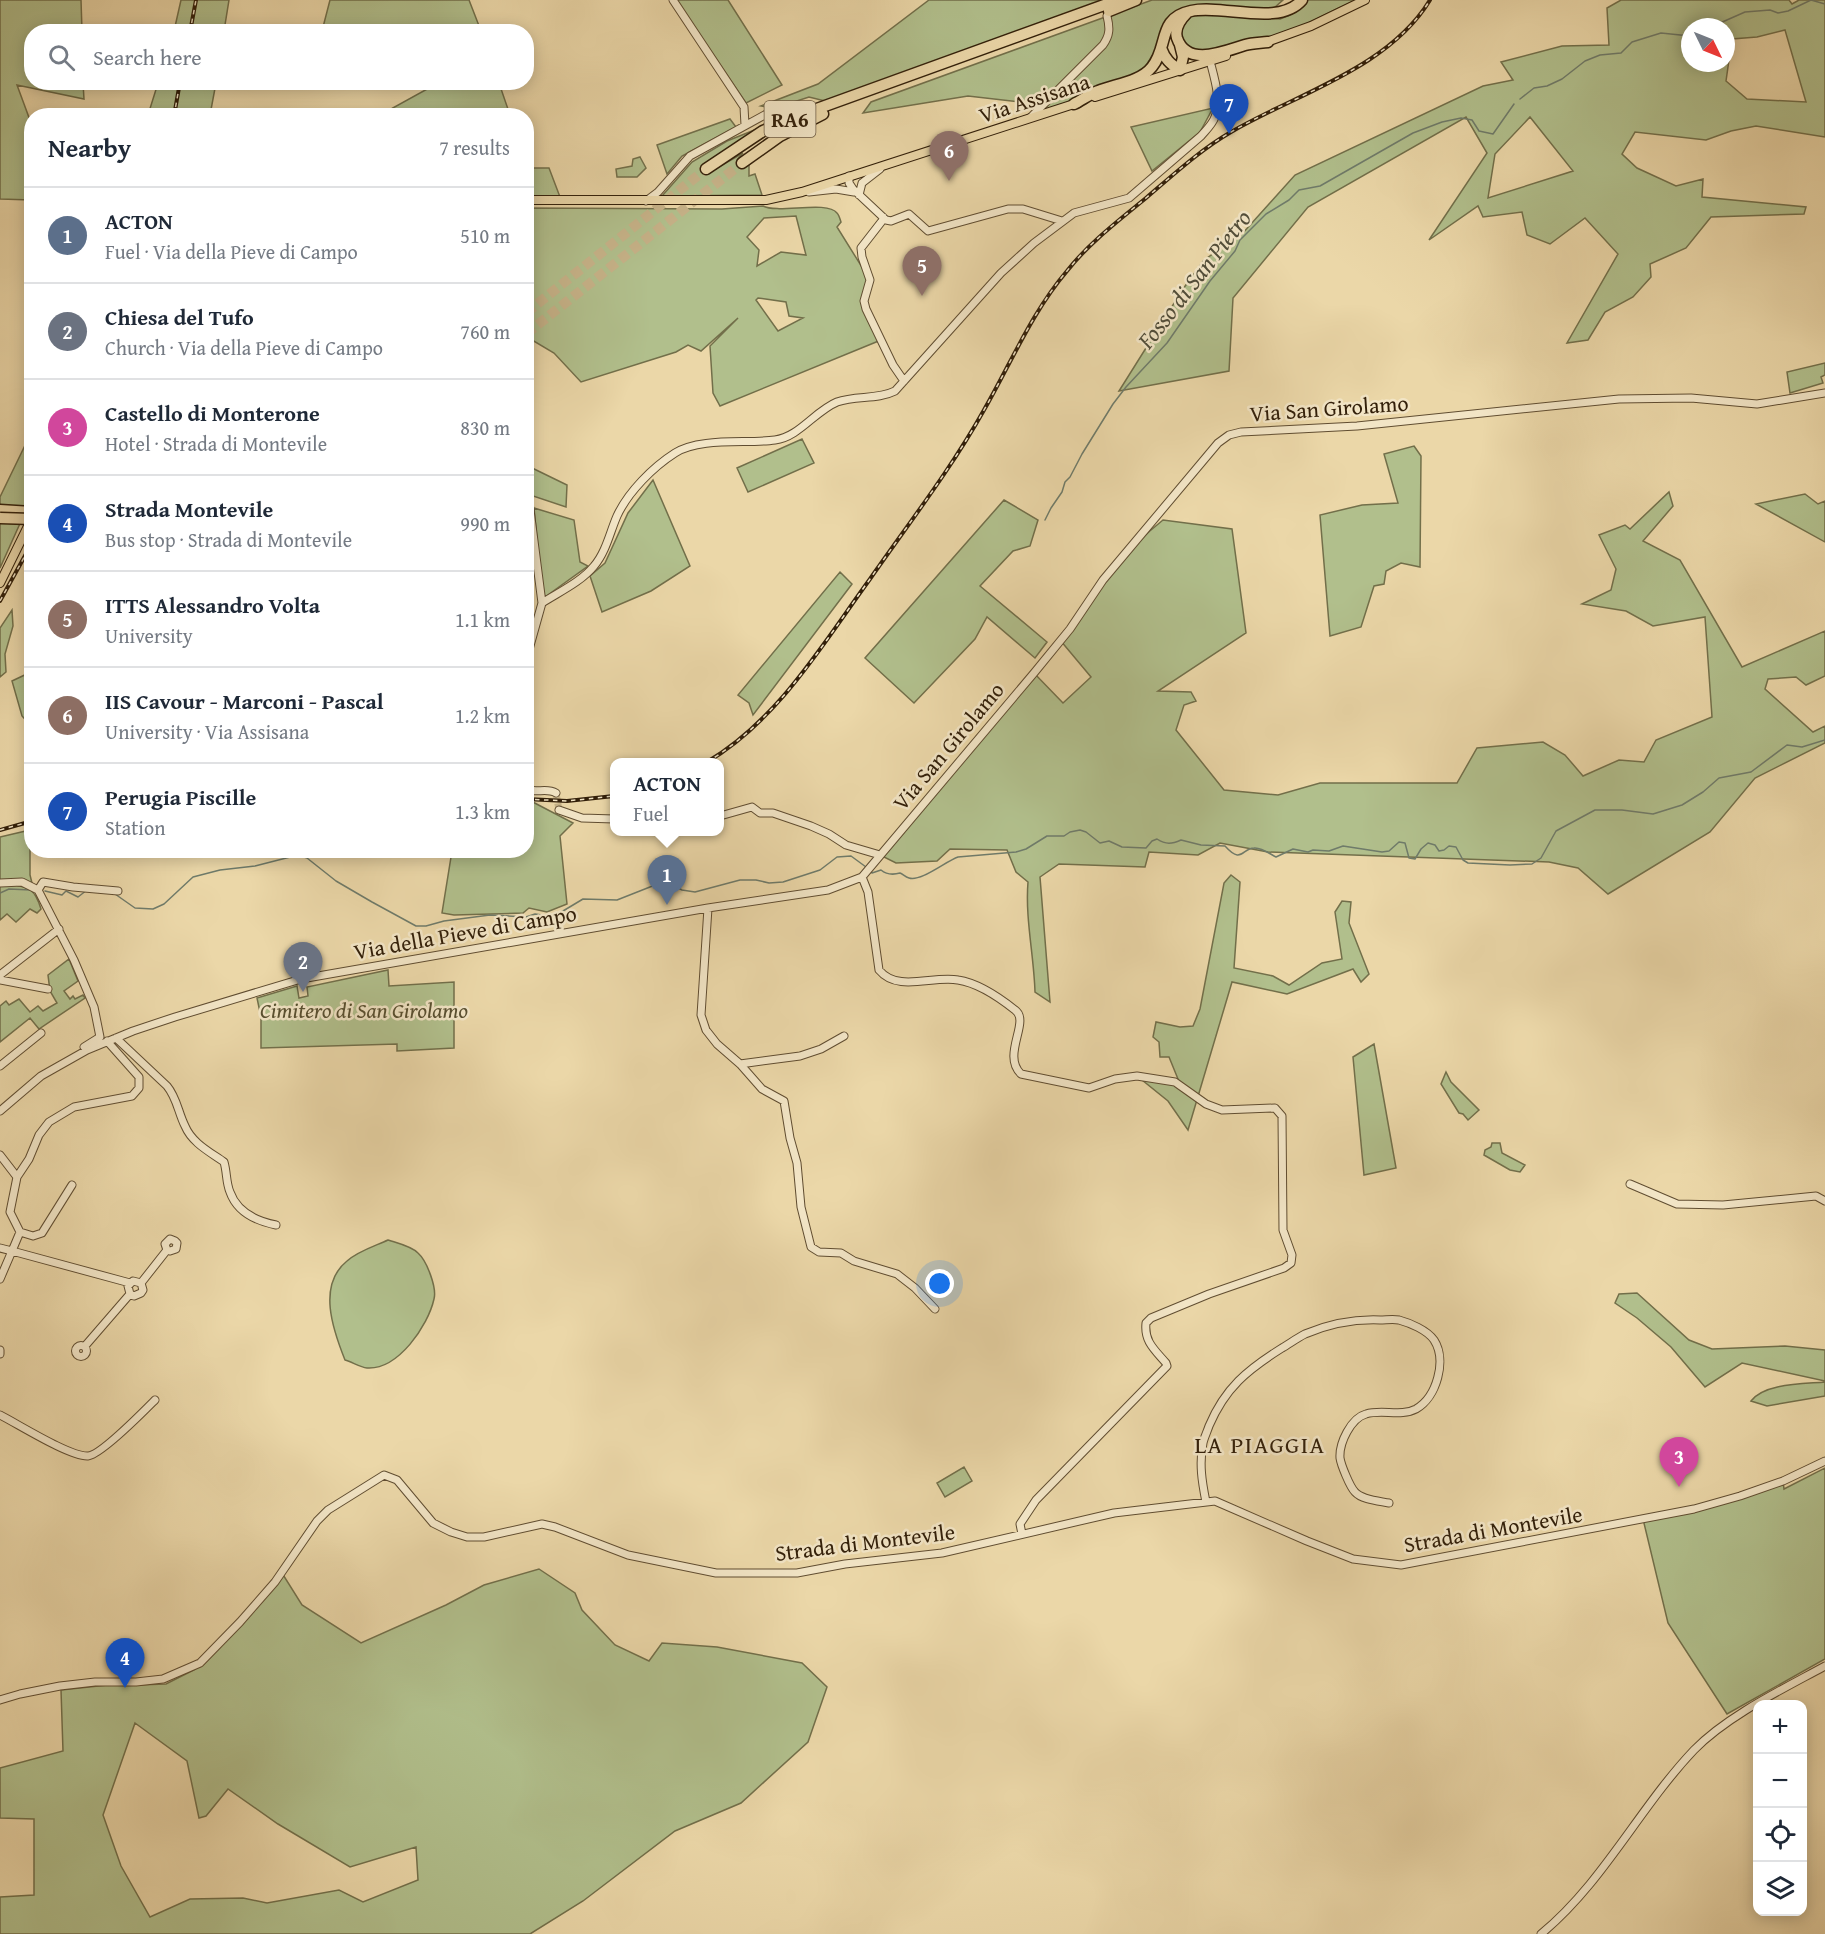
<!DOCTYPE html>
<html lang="en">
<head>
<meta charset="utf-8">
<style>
  :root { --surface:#fff; --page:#f2f2f3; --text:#1f2937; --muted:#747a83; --line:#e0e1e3; --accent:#8f2418 }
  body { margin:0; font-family:"Gentium Book Plus",serif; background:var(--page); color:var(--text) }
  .controls { position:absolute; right:18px; bottom:18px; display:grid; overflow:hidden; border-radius:12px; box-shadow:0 3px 15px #0003 }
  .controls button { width:54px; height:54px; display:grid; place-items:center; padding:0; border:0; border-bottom:2px solid var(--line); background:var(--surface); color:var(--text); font:30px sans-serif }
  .compass { position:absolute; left:1681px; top:18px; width:54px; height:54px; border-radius:50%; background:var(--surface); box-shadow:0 3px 15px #0003; rotate:133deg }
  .you { position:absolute; left:940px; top:1284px; width:21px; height:21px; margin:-15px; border:4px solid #fff; border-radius:50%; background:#1a73e8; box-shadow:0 0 0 9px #1a73e833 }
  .badge { display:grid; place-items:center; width:39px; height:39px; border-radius:50%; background:var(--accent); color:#fff; font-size:20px; font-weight:700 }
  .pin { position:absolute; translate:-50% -50px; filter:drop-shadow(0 2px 3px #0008) }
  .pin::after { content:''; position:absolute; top:32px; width:21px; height:18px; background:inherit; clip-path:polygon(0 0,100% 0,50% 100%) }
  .popup { position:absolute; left:610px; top:758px; width:114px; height:78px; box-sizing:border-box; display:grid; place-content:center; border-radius:12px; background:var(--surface); filter:drop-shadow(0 2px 4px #0005); font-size:20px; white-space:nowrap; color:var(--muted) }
  .popup b { font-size:22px; color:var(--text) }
  .popup::after { content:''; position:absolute; left:50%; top:100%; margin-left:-12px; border:12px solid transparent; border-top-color:var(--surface) }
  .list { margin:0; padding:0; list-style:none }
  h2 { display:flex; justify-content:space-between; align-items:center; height:78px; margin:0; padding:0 24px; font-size:26px }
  h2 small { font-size:20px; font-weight:400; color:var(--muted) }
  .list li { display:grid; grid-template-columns:39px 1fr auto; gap:18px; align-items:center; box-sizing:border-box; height:96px; padding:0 24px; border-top:2px solid var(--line) }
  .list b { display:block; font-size:22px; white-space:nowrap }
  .list p { margin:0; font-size:20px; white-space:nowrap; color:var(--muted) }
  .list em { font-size:20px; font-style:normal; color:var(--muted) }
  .icon { flex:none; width:33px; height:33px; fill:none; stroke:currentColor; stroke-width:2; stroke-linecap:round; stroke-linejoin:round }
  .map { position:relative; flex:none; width:1825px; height:1934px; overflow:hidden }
  .search { position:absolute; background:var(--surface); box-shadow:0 3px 15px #0003; left:24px; top:24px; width:510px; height:66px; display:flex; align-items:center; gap:15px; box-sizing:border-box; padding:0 21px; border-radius:24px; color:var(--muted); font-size:22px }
  .panel { position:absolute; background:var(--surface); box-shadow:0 3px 15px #0003; left:24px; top:108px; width:510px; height:750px; border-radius:24px }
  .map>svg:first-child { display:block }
</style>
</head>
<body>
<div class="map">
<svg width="1825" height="1934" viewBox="0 0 1825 1934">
  <rect width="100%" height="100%" fill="#ebd7a8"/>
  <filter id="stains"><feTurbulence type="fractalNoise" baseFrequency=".00333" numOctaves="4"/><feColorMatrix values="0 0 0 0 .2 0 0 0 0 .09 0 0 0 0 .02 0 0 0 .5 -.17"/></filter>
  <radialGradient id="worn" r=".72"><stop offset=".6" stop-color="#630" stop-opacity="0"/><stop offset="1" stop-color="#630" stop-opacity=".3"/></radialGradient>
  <path fill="#b1bf8c" stroke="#726f4a" stroke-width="1.5" fill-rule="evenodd" d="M0,0H81L82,31L32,32V82L83,83L84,99L17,85L31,123V200L0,199Z
    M181,0H229L224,31H174Z
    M330,0H469L481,31H322Z
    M676,0H728L782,85L746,103Z
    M929,0H1105L825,101L809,97L775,108L761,106L818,84Z
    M1152,0H1283L1274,8H1266L1196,6L1180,11L1142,72L1073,102L1048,109L1038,104L968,96L863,113L871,102Z
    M1307,0H1355L1300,27L1266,38L1198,53L1182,41L1180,32L1189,16L1200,13L1280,19C1292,15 1301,10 1307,0Z
    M1621,0H1789L1792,4L1799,0H1825V137L1756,126L1731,131L1706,140L1635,132L1622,154L1637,168L1676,186L1703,179L1702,197L1806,207L1804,214L1711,217L1686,248L1650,264L1651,277L1633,297L1605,312L1588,340L1567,343L1618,254L1585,218L1550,244L1527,235L1522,212L1483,217L1478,206L1429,240L1487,153L1466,117L1308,207L1233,298L1229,371L1119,391L1183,289L1204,260L1242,234L1295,175L1483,86L1513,80L1501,62L1562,46L1609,45L1607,8ZM1690,27H1726V63H1690ZM1785,30L1806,102L1747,99L1726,81L1732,39L1757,37ZM1530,117L1573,171L1488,198L1495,154Z
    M158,83H216L210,115H148Z
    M438,83H499L510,115H465L464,113L452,116L380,115Z
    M1213,108L1200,132L1152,171L1131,127Z
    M730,119L736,127L682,156L667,174L657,145Z
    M757,129L710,172L743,153L738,159L740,161L749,164V176L755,174L762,195L662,196L692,162L727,141Z
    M640,157L646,168L637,177H617L616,169L632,166L633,159Z
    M526,161L529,168H549L560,197H527Z
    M763,206C778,214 827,200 837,213C839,215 840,219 841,222L837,227L870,280L864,301L881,340L720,406L713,393L710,346L738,318L701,351L688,345L676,352L581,382L554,353L527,337L526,208L722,209ZM796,216L806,255L781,252L757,266L759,250L747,237L764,218ZM758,298L786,302L789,316L803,318L778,331L756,300Z
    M1825,363V375L1821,377L1823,383L1790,393L1787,372Z
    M31,433V499L0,568V497Z
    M802,439L814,463L748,492L737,468Z
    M1414,446L1421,456L1420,567L1401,563L1386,571L1384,584L1374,586L1361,627L1330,636L1320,515L1362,505L1398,503L1384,454Z
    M528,466L567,485L566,507L533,496Z
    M653,480L690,566L651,591L602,612L590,576L605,563L628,513Z
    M1669,492L1673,506L1643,541L1680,560L1742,667L1825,631V676L1806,685L1796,677L1768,679L1765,689L1813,732L1825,726V743L1755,778L1710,832L1608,894L1578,868L1549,862L1268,852L1220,843L1198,855L1149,852L1145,867L1059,864L1040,877L1050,1002L1035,992C1034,956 1025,918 1028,882L1016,872L1007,850L950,849L937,861L896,863L880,855L1034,673L1063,703L1091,677L1060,640C1091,597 1121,553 1163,520L1232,529L1246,633L1158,691L1191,692L1196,701L1184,705L1176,730L1224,790L1278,795L1320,783H1457L1477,748L1543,742L1565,755L1583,776L1619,760L1644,762L1656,740L1712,717L1705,617L1653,626L1626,611L1582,604L1611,590L1616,569L1599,535L1625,525L1630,529Z
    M1805,494L1818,504L1825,501V542L1756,504Z
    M1004,500L1038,520L1030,546L1013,551L980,586L1047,642L1035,658L987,617L975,639L914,703L865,658Z
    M534,508L574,520L580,562L588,566L545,597L542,592Z
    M840,572L852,584L753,715L749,703L738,695Z
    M12,610L13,626L5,654L6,672L0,677V628Z
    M31,672V726L22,716L12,681Z
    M527,799L573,823L560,836L567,904L547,912L529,908L523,913L454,915L442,913L452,851L526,850Z
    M30,830V875L32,883L15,880L0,881V837Z
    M1231,875L1240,882L1234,968L1273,976L1289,985L1322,963L1342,959L1335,912L1342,901L1351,902L1349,923L1369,974L1361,982L1353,969L1287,994L1232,982L1188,1130L1168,1101L1137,1076L1175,1082L1178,1079L1169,1057H1160L1159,1042L1153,1037L1156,1022L1180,1027L1193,1026L1200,1009L1224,883Z
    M9,884C30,887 35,889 41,909L37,913L30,909L16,922L7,914L0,920V886Z
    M69,959L78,981L64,991L70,999L73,996L75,999L83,995L85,998L39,1029L30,1018L0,1042V1006L6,1001L9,1005L19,999L30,1012L38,1006L43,1011L57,1003L50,991L48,975Z
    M388,970L389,986L454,982V1048L397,1051V1044L261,1048V1017L257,998L297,986L299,998L308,996L307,987Z
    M1374,1044L1396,1168L1364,1175L1353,1057Z
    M1446,1072L1451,1082L1479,1110L1468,1120L1463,1114L1459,1113L1441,1084Z
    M1492,1143H1500L1502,1153L1525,1165L1520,1172L1510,1170L1484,1155L1485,1150L1491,1147Z
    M388,1240C397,1243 411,1246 418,1253C427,1261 437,1288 434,1299C428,1326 398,1370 367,1368C360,1367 352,1362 345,1360C333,1330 317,1285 347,1261C358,1251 375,1246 388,1240Z
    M1637,1293L1689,1340L1712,1349L1785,1346L1825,1350V1381L1742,1363L1705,1387L1671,1347L1637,1318L1615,1303L1619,1294Z
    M1825,1382V1396L1767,1406L1751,1401C1765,1383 1804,1384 1825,1382Z
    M964,1467L972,1481L945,1497L937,1483Z
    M1825,1468V1659L1727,1714L1668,1623L1643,1519L1740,1496L1783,1481L1784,1489Z
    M539,1569L575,1593L582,1610L615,1645L649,1661L662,1643L717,1647L802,1663L827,1687L808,1742L741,1803L675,1831L583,1901L530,1934H0V1897L34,1895V1819L0,1818V1768L63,1751L61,1690L136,1682L137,1685L166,1684L194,1670L282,1573L302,1605L361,1643L446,1605L484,1585ZM135,1723L187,1761L199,1818L206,1816L228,1789L278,1824L350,1867L416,1847L418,1880L363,1902L339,1890L267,1903L243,1898L190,1899L150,1917L121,1866L103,1815Z"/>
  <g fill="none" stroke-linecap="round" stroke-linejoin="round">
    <path stroke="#6f7b6a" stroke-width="1.5" d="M1711,27L1745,12L1770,10L1778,13L1788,11L1811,0L1825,4
      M1520,99L1534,88L1547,86L1562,79L1585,61L1600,55L1621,53L1632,42L1661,33L1690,36
      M1045,520L1051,508L1062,492L1065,482L1070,477L1082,454L1113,404L1126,387L1167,343L1210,281L1235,251L1240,240L1266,214L1289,200L1299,190L1320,186L1413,133L1442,122L1461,118L1472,120L1479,131L1493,134L1514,104
      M870,870L872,873L881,870C887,875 893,875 900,873C903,874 905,877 909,878C921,882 946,861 958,857L1016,852L1026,849L1047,836H1064L1070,832L1080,830L1086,832L1100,843L1109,841L1122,847L1146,848L1152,841L1157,839C1166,845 1172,844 1181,840L1201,845L1225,846C1242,865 1242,848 1254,848C1261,847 1270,854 1276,857L1293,849L1308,852L1313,850L1329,851L1343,846L1382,852L1389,851L1399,842L1405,843L1409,858L1415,859L1421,849L1428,843L1435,845L1439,851L1444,850L1449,846L1456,847L1463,860L1468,863L1510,865L1532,864L1541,858L1556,831L1595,810H1622L1653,814L1682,805L1703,792L1719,778L1751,772L1787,745L1802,747L1825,740
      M45,891L62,895L66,891L78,897L87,890
      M0,893L9,889L31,890
      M115,894L135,908L153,909L164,904L193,877L220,870L255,866L298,855L307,858L336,881L372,902L416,926H426L444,921L490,915L526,917L535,914L549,916L563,911L583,899L617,900L655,885L671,884L682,890L695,892L740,880H756L769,883L783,882L820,870L837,857L851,856L866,867"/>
    <path stroke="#c6b288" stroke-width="7" stroke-dasharray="7 3.5" stroke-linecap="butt" d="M556,793L559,810"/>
    <path stroke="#c6b288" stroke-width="10" stroke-dasharray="10 5" stroke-linecap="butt" d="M526,313L706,169
      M526,334L742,163"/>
    <g stroke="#604d31" stroke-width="9">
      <path id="minor" d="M673,0L744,107L745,125
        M1031,117L1103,45C1110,35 1110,28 1107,16
        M849,176V183L853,189L886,220L891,221L909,214L928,231L1008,209H1023L1062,221
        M809,192L836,189L854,192
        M859,195L862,183L880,169
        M646,201L658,192L690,156L770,112
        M883,217L882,221L861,248L862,257L870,280L864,301L866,309L893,365L904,381
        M526,479L542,603
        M526,660L542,603C559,592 581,582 594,566C606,552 610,532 617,516C628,492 653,467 675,453C700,437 747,444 775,440C799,437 815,411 837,402C856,395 877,400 895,391L1001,273L1034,243L1074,213L1129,198L1201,136C1206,130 1212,125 1215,117C1222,101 1214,77 1210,61
        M526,789C536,794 546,787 556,793
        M559,810L582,818L614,819
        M720,816L752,807L760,813H773L811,826L829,834L846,845L880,855
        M862,877L868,892L879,970C898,993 933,975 958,980C978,983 1000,998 1015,1010C1031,1021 1001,1055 1021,1074L1089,1088L1115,1079L1137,1076L1175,1082L1206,1104L1222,1110L1275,1108L1282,1116L1283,1230L1292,1255L1291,1263L1284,1268L1209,1294L1151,1318L1146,1323C1144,1342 1155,1350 1166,1363L1167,1366L1036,1500L1020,1524L1022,1534
        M0,883L22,882L38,890L74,960L94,1007L100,1037L84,1047
        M38,890L43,882L73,887L118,891
        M708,908L701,1015L706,1030L717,1044L740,1064L762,1089L784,1101L790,1138L797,1163L801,1207L811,1247L819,1252L841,1253L854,1261L897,1274L915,1288L935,1309
        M0,975L59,929
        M0,980L48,989
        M116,1038L167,1086C177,1098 178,1112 185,1126C192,1143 210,1152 224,1162C227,1172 226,1183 230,1192C237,1212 256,1221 276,1225
        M740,1064L800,1056L821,1049L844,1036
        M0,1066L41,1033
        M0,1111L41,1076L87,1050L133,1031L175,1017L301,979L708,908L828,890L862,877L1034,673L1070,629L1103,580L1218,443L1229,435L1241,432L1357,426L1619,399L1691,398L1757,404L1825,393
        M0,1155L17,1177L10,1212L20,1232L12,1251L130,1283
        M17,1177L29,1159L39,1135L49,1122L74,1107L132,1096L139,1088V1077L107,1041
        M1630,1184L1677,1204L1723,1205L1816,1196L1825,1201
        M20,1232L33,1236L42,1233L72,1185
        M0,1248L12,1251L0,1279
        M141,1283L167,1250L170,1251L176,1249L177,1243L175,1241L170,1239L165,1244L167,1250
        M75.5 1351a5.5 5.5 0 1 1 11 0a5.5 5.5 0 1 1-11 0Z
        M85,1346L130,1294L128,1286L133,1281L141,1283L143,1290L141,1293L134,1296L130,1294
        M0,1350V1354
        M0,1415C18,1424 70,1457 88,1456C101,1455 144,1411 155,1400
        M1206,1502C1202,1482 1199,1464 1203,1443C1204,1438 1207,1432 1209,1426C1225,1388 1247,1370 1282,1348C1289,1344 1297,1338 1305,1334C1329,1324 1355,1319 1380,1320C1386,1320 1393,1319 1399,1320C1410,1323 1427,1330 1434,1340C1447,1360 1437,1397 1416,1409C1401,1417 1382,1409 1366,1414C1351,1418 1339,1443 1340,1458C1341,1465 1350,1487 1355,1492C1362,1500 1379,1501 1389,1503
        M0,1700L20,1694L60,1686L95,1682H136L163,1679L200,1663L240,1622L275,1582L317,1521L328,1510L384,1475L397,1480L433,1523L451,1532L467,1537H484L542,1524L555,1527L628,1555L716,1573H797L845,1564L942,1553L1114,1513L1215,1501L1307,1541L1353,1559L1401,1565L1694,1509L1740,1496L1783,1481L1825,1461
        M1541,1934C1603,1883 1639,1808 1694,1750C1727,1716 1783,1689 1825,1666"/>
    </g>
    <g stroke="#321f09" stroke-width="10">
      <path id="major" d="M1264,43L1311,26L1365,0
        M1095,97L1226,56
        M526,200H766L802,192L1077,103
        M0,583L32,518"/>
    </g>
    <g stroke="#321f09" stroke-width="13">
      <path id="highway" d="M1109,11L1136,0
        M1187,13C1180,20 1174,28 1177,38C1187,68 1225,51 1245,45C1252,43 1260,43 1268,42
        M1161,48C1165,59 1170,64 1180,70L1183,57L1180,45
        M1074,104C1082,100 1090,94 1098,91C1115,84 1140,82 1152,67C1169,46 1157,18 1191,11C1223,4 1279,27 1302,0
        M742,163L780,136L823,114
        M706,169L763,131L789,119L1118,0
        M0,510L32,512"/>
    </g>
    <use href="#minor" stroke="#f2e5c6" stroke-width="7"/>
    <use href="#major" stroke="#ebd7a8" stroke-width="8"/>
    <use href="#highway" stroke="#ebd7a8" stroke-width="10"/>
    <g stroke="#321f09" stroke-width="4">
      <path id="rail" d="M190,32L196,0
        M174,116L180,82
        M0,601L32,543
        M707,762C778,720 822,645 870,579C909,523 951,469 984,410C1011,363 1032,312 1067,271C1089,243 1118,221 1146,198C1173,175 1200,150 1231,132C1296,94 1389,68 1430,0
        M526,799L567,801L614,796
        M0,830L32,821"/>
    </g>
    <use href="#rail" stroke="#f2e5c6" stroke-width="1.5" stroke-dasharray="4.5" stroke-linecap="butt"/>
    <g stroke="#321f09" stroke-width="13" stroke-linecap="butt">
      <path id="highway-bridge" d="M0,518L32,519"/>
    </g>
    <use href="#highway-bridge" stroke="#ebd7a8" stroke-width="10"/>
  </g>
  <g text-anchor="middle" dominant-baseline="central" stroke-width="5" stroke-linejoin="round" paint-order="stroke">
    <rect fill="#f2e5c6" stroke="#6c5a42" stroke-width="1.5" x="764.5" y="101" width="51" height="36" rx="4.5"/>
    <g font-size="21" font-weight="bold" fill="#321f09">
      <text x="790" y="119">RA6</text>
    </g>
    <g font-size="22" fill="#321f09" stroke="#f2e5c6">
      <text transform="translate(1034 98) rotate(-18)">Via Assisana</text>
      <text transform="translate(1329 408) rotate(-4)">Via San Girolamo</text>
      <text transform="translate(948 746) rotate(-50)">Via San Girolamo</text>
      <text transform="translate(465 932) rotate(-10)">Via della Pieve di Campo</text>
      <text transform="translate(1493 1529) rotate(-10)">Strada di Montevile</text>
      <text transform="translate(865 1542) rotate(-7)">Strada di Montevile</text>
    </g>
    <g font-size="22" font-style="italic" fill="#584f30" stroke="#f2e5c6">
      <text x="364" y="1010">Cimitero di San Girolamo</text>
    </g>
    <g font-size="24" font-style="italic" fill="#514d39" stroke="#f2e5c6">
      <text transform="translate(1194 279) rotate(-52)">Fosso di San Pietro</text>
    </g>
    <g font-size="24" letter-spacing="1.5" fill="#321f09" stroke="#f2e5c6">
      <text x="1260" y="1444">LA PIAGGIA</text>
    </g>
  </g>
  <rect width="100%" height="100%" filter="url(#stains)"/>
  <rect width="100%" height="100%" fill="url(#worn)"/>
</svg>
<div class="controls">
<button>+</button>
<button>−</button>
<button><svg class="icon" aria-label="locate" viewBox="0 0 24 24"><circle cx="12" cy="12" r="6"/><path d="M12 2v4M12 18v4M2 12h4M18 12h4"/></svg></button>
<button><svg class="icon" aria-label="layers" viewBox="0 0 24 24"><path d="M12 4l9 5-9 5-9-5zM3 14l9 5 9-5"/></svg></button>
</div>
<svg class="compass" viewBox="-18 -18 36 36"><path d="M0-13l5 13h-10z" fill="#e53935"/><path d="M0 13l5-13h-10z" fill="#747a83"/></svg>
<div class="you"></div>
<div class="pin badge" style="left:667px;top:905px;background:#5c6f8a">1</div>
<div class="popup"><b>ACTON</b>Fuel</div>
<div class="pin badge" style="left:303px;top:992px;background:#6b7280">2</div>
<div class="pin badge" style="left:1679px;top:1487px;background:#d1479c">3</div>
<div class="pin badge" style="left:125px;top:1688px;background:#1a4fb4">4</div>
<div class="pin badge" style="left:922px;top:296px;background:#8d6e63">5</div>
<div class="pin badge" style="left:949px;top:181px;background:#8d6e63">6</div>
<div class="pin badge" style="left:1229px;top:134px;background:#1a4fb4">7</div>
<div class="search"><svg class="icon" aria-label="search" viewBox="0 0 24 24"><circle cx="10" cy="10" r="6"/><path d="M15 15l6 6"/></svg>Search here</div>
<section class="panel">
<h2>Nearby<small>7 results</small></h2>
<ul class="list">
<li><span class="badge" style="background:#5c6f8a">1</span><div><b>ACTON</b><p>Fuel · Via della Pieve di Campo</p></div><em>510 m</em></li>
<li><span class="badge" style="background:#6b7280">2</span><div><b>Chiesa del Tufo</b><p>Church · Via della Pieve di Campo</p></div><em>760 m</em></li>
<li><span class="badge" style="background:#d1479c">3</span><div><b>Castello di Monterone</b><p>Hotel · Strada di Montevile</p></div><em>830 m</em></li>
<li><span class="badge" style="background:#1a4fb4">4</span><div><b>Strada Montevile</b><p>Bus stop · Strada di Montevile</p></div><em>990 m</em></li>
<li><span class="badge" style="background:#8d6e63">5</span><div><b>ITTS Alessandro Volta</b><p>University</p></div><em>1.1 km</em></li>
<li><span class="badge" style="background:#8d6e63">6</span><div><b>IIS Cavour - Marconi - Pascal</b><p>University · Via Assisana</p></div><em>1.2 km</em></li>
<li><span class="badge" style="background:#1a4fb4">7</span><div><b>Perugia Piscille</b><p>Station</p></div><em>1.3 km</em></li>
</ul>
</section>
</div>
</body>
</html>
